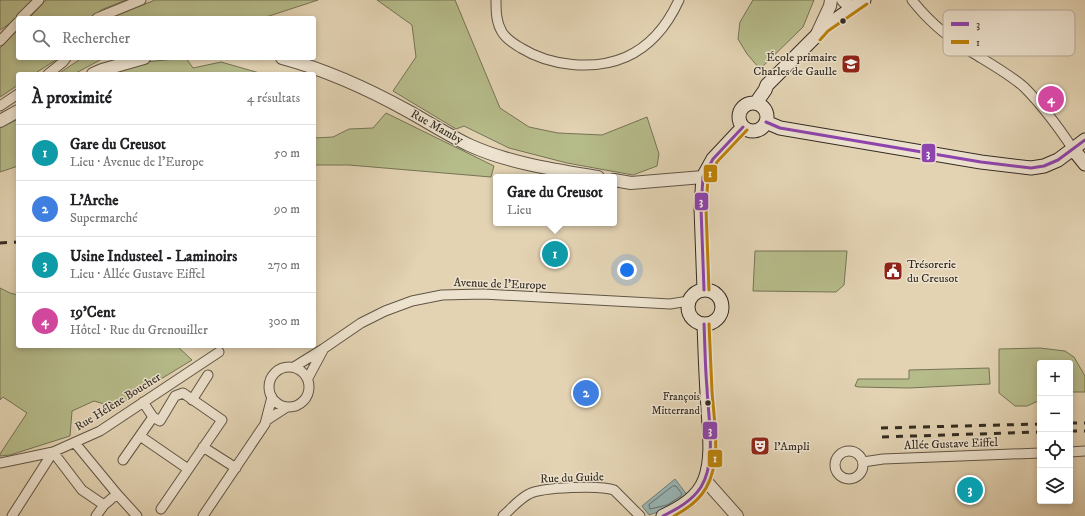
<!DOCTYPE html>
<html lang="fr">
<head>
<meta charset="utf-8">
<style>
  :root { --surface:#fff; --page:#f6f6f6; --text:#202124; --muted:#757577; --line:#e0e0e0; --accent:#8f2418 }
  body { margin:0; font-family:"IM FELL DW Pica",serif; background:var(--page); color:var(--text) }
  .controls { position:absolute; right:12px; bottom:12px; display:grid; overflow:hidden; border-radius:4px; box-shadow:0 2px 6px #0003 }
  .controls button { width:36px; height:36px; display:grid; place-items:center; padding:0; border:0; border-bottom:1px solid var(--line); background:var(--surface); color:var(--text); font:20px sans-serif }
  .you { position:absolute; left:627px; top:270px; width:14px; height:14px; margin:-10px; border:3px solid #fff; border-radius:50%; background:#1a73e8; box-shadow:0 0 0 6px #1a73e833 }
  .badge { display:grid; place-items:center; width:26px; height:26px; border-radius:50%; background:var(--accent); color:#fff; font-size:13px; font-weight:700 }
  .pin { position:absolute; translate:-50% -50%; border:2px solid #fff; box-shadow:0 1px 4px #0006 }
  .popup { position:absolute; left:493px; top:174px; width:124px; height:52px; box-sizing:border-box; display:grid; place-content:center; border-radius:4px; background:var(--surface); filter:drop-shadow(0 1px 3px #0005); font-size:13px; white-space:nowrap; color:var(--muted) }
  .popup b { font-size:15px; color:var(--text) }
  .popup::after { content:''; position:absolute; left:50%; top:100%; margin-left:-8px; border:8px solid transparent; border-top-color:var(--surface) }
  .list { margin:0; padding:0; list-style:none }
  h2 { display:flex; justify-content:space-between; align-items:center; height:52px; margin:0; padding:0 16px; font-size:17px }
  h2 small { font-size:13px; font-weight:400; color:var(--muted) }
  .list li { display:grid; grid-template-columns:26px 1fr auto; gap:12px; align-items:center; box-sizing:border-box; height:56px; padding:0 16px; border-top:1px solid var(--line) }
  .list b { display:block; font-size:15px; white-space:nowrap }
  .list p { margin:0; font-size:13px; white-space:nowrap; color:var(--muted) }
  .list em { font-size:13px; font-style:normal; color:var(--muted) }
  .icon { flex:none; width:22px; height:22px; fill:none; stroke:currentColor; stroke-width:2; stroke-linecap:round; stroke-linejoin:round }
  .map { position:relative; flex:none; width:1085px; height:516px; overflow:hidden }
  .search { position:absolute; background:var(--surface); box-shadow:0 2px 6px #0003; left:16px; top:16px; width:300px; height:44px; display:flex; align-items:center; gap:10px; box-sizing:border-box; padding:0 14px; border-radius:4px; color:var(--muted); font-size:15px }
  .panel { position:absolute; background:var(--surface); box-shadow:0 2px 6px #0003; left:16px; top:72px; width:300px; height:276px; border-radius:4px }
  .map>svg:first-child { display:block }
</style>
</head>
<body>
<div class="map">
<svg width="1085" height="516" viewBox="0 0 1085 516">
  <rect width="100%" height="100%" fill="#e3d3b3"/>
  <filter id="stains"><feTurbulence type="fractalNoise" baseFrequency=".005" numOctaves="4"/><feColorMatrix values="0 0 0 0 .2 0 0 0 0 .09 0 0 0 0 .02 0 0 0 .5 -.17"/></filter>
  <radialGradient id="worn" r=".72"><stop offset=".6" stop-color="#630" stop-opacity="0"/><stop offset="1" stop-color="#630" stop-opacity=".3"/></radialGradient>
  <path fill="#b6bb8a" stroke="#757456" d="M0,0H33L12,22L0,30Z
    M46,0H126L101,10L92,18H29Z
    M155,0H318L263,18H111Z
    M377,0H455L500,108L529,127L558,133L602,135L647,117L659,154L657,166L633,175L567,163L509,148L464,126L456,129L393,91L416,57L412,25Z
    M753,0H814L803,27L760,69L747,54L738,39L740,22Z
    M18,29V58H59L34,74H18V85L0,97V48Z
    M82,58H104L74,74H58Z
    M186,58L193,68L221,62L263,74H110L145,62Z
    M386,113L494,166L491,177L349,165H314V138L333,137L349,129L373,128Z
    M18,119V166L0,172V128Z
    M755,251H847L844,285L836,292L753,291Z
    M0,288L10,293L18,295V346H177L192,360L115,407L94,401L72,411L70,436L10,455L0,456V454L27,413L3,397L0,400Z
    M1040,348L1065,351L1074,357L1085,376V392H1070V363H1040V400L1027,406H1015L999,393V349Z
    M989,368L990,384L909,388L858,387L855,386L858,379H909V370Z"/>
  <path fill="#98b6b6" stroke="#707f7b" d="M675,479L688,496L669,508L649,515L642,506Z"/>
  <g fill="none" stroke-linecap="round" stroke-linejoin="round">
    <path stroke="#66716c" stroke-width="1" d="M673,486H676L682,494L681,496L667,505L650,509L649,505Z"/>
    <g stroke="#605646" stroke-width="11">
      <path id="minor" d="M496,0C496,11 496,22 502,32C506,39 514,44 521,48C550,66 594,71 626,57C651,46 668,24 679,0
        M912,0C929,22 950,39 973,53C991,64 1009,74 1024,87C1042,105 1059,128 1073,149
        M21,18L39,0
        M97,18L141,0
        M0,41L18,22
        M48,74L63,62L66,58
        M0,106L18,94
        M269 387a20 20 0 1 1 40 0a20 20 0 1 1-40 0Z
        M294,367L323,349L361,323L385,311L412,301L442,295L483,294L670,304L689,301
        M308,378L323,350
        M192,400L208,375
        M153,417L160,421L175,396L183,393L222,420L161,509
        M267,420L287,407
        M140,436L188,469
        M75,443L117,494L137,516
        M203,447L236,468
        M835 465a14 14 0 1 1 28 0a14 14 0 1 1-28 0Z
        M1070,452L1085,451
        M123,460L153,417L143,402
        M863,462L883,459L1040,453
        M0,463L53,452L100,431L219,352
        M12,516L53,452L82,490L104,505
        M96,516L104,505L117,494
        M203,516L265,424L272,397
        M503,516C511,509 519,499 529,494C542,487 601,485 614,490L640,516"/>
    </g>
    <g stroke="#605646" stroke-width="14">
      <path id="tertiary" d="M843,0L851,8
        M817,34L830,6L831,0
        M282,58C323,69 370,90 408,111C428,122 448,135 469,145C508,163 556,170 598,177
        M93,74L102,70L144,58
        M0,121L18,111
        M614,180L631,183L703,177
        M705,480L737,516"/>
    </g>
    <g stroke="#342c22" stroke-width="15">
      <path id="secondary" d="M756,103L765,90L767,85L825,27L864,0
        M739 117a14 14 0 1 1 28 0a14 14 0 1 1-28 0Z
        M766,122L780,128L981,162L1031,168L1044,166L1058,160L1085,140
        M1073,149L1085,164
        M704,290L701,208L703,177L713,159L743,127
        M688 307a17 17 0 1 1 34 0a17 17 0 1 1-34 0Z
        M663,516C680,508 698,498 705,479C713,457 709,432 708,409C706,381 705,352 704,324"/>
    </g>
    <use href="#minor" stroke="#ede2ce" stroke-width="9"/>
    <use href="#tertiary" stroke="#ede2ce" stroke-width="12"/>
    <use href="#secondary" stroke="#ede2ce" stroke-width="13"/>
    <path stroke="#342c22" stroke-width="3" stroke-dasharray="7 7" stroke-linecap="butt" d="M0,243L18,242
      M1070,423H1085
      M881,428L1040,424
      M1070,431H1085
      M882,437L1040,432"/>
    <g stroke="#ede2ce" stroke-width="6">
      <path id="bus-1" d="M766,122L780,128L981,162L1031,168L1044,166L1058,160L1085,140
        M704,290L701,208L703,177L713,159L743,127
        M663,516C677,509 692,501 701,487C717,461 708,417 707,388C705,367 705,345 704,324"/>
    </g>
    <g stroke="#ede2ce" stroke-width="6">
      <path id="bus-2" d="M820,40L828,31L867,4
        M709,290L706,208L708,178L717,162L747,130
        M674,516C687,509 699,501 706,488C722,460 714,422 712,391C711,369 710,346 709,324"/>
    </g>
    <use href="#bus-1" stroke="#8e44ad" stroke-width="3"/>
    <use href="#bus-2" stroke="#bc810a" stroke-width="3"/>
  </g>
  <defs>
    <g id="school-square" transform="scale(1)"><rect x="-9" y="-9" width="18" height="18" rx="4" fill="#8f2418" stroke="#ede2ce"/><path d="M0-5L7-2L0 1L-7-2ZM-4 1L0 2.5L4 1V4Q0 6-4 4Z" fill="#fff"/></g>
    <g id="civic-square" transform="scale(1)"><rect x="-9" y="-9" width="18" height="18" rx="4" fill="#8f2418" stroke="#ede2ce"/><path d="M-.6-6.5H3V-4.5H.6V-3L4-1V1h2V6H-6V1h2V-1L-.6-3ZM-1.2 2.5V6h2.4V2.5Z" fill="#fff"/></g>
    <g id="theatre-square" transform="scale(1)"><rect x="-9" y="-9" width="18" height="18" rx="4" fill="#8f2418" stroke="#ede2ce"/><path d="M-5-5.5Q0-4 5-5.5V0Q5 5 0 6Q-5 5-5 0ZM-3.3-2.5H-1v1.5H-3.3ZM1-2.5H3.3v1.5H1ZM-2.8 1Q0 5.5 2.8 1Z" fill="#fff"/></g>
  </defs>
  <g fill-rule="evenodd">
    <use href="#school-square" x="851" y="64"/>
    <use href="#civic-square" x="893" y="271"/>
    <use href="#theatre-square" x="760" y="446"/>
  </g>
  <g fill="#342c22" stroke="#ede2ce" stroke-width="1.5">
    <circle cx="843" cy="21" r="3.5"/>
    <circle cx="708" cy="403" r="3.5"/>
  </g>
  <g text-anchor="middle" dominant-baseline="central" stroke-width="3" stroke-linejoin="round" paint-order="stroke">
    <g font-size="11" fill="#342c22" stroke="#ede2ce" text-anchor="end">
      <text x="700" y="397">François<tspan x="700" dy="14">Mitterrand</tspan></text>
    </g>
    <g font-size="12" fill="#342c22" stroke="#ede2ce" text-anchor="start">
      <text x="837" y="57" text-anchor="end">École primaire<tspan x="837" dy="14">Charles de Gaulle</tspan></text>
      <text x="907" y="264">Trésorerie<tspan x="907" dy="14">du Creusot</tspan></text>
      <text x="774" y="446">l'Ampli</text>
    </g>
    <g font-size="12" fill="#342c22" stroke="#ede2ce">
      <text transform="translate(437 127) rotate(29)">Rue Mamby</text>
      <text transform="translate(500 284) rotate(2)">Avenue de l'Europe</text>
      <text transform="translate(118 402) rotate(-32)">Rue Hélène Boucher</text>
      <text transform="translate(951 444) rotate(-2)">Allée Gustave Eiffel</text>
      <text transform="translate(572 478) rotate(-2)">Rue du Guide</text>
    </g>
  </g>
  <rect x="943" y="10" width="132" height="46" rx="6" fill="#ede2ce" stroke="#b6ab9a" stroke-width="1"/>
  <rect x="951" y="22" width="18" height="4" fill="#8e44ad"/>
  <rect x="951" y="40" width="18" height="4" fill="#bc810a"/>
  <g font-size="11" fill="#342c22">
    <text x="976" y="28">3</text>
    <text x="976" y="46">1</text>
  </g>
  <g stroke="#ede2ce" stroke-width="1.5">
    <rect x="921" y="143" width="15" height="20" rx="4" fill="#8e44ad"/>
    <rect x="703" y="164" width="15" height="19" rx="4" fill="#bc810a"/>
    <rect x="694" y="192" width="15" height="19" rx="4" fill="#8e44ad"/>
    <rect x="702" y="421" width="16" height="19" rx="4" fill="#8e44ad"/>
    <rect x="707" y="449" width="16" height="19" rx="4" fill="#bc810a"/>
  </g>
  <g font-size="11" text-anchor="middle" font-weight="bold" fill="#fff">
    <text x="928" y="157">3</text>
    <text x="710" y="177">1</text>
    <text x="701" y="205">3</text>
    <text x="710" y="434">3</text>
    <text x="715" y="462">1</text>
  </g>
  <rect width="100%" height="100%" filter="url(#stains)"/>
  <rect width="100%" height="100%" fill="url(#worn)"/>
</svg>
<div class="controls">
<button>+</button>
<button>−</button>
<button><svg class="icon" aria-label="locate" viewBox="0 0 24 24"><circle cx="12" cy="12" r="6"/><path d="M12 2v4M12 18v4M2 12h4M18 12h4"/></svg></button>
<button><svg class="icon" aria-label="layers" viewBox="0 0 24 24"><path d="M12 4l9 5-9 5-9-5zM3 14l9 5 9-5"/></svg></button>
</div>
<div class="you"></div>
<div class="pin badge" style="left:555px;top:254px;background:#0f9aa8">1</div>
<div class="popup"><b>Gare du Creusot</b>Lieu</div>
<div class="pin badge" style="left:586px;top:393px;background:#3f7fe0">2</div>
<div class="pin badge" style="left:970px;top:490px;background:#0f9aa8">3</div>
<div class="pin badge" style="left:1051px;top:99px;background:#d1479c">4</div>
<div class="search"><svg class="icon" aria-label="search" viewBox="0 0 24 24"><circle cx="10" cy="10" r="6"/><path d="M15 15l6 6"/></svg>Rechercher</div>
<section class="panel">
<h2>À proximité<small>4 résultats</small></h2>
<ul class="list">
<li><span class="badge" style="background:#0f9aa8">1</span><div><b>Gare du Creusot</b><p>Lieu · Avenue de l'Europe</p></div><em>50 m</em></li>
<li><span class="badge" style="background:#3f7fe0">2</span><div><b>L'Arche</b><p>Supermarché</p></div><em>90 m</em></li>
<li><span class="badge" style="background:#0f9aa8">3</span><div><b>Usine Industeel - Laminoirs</b><p>Lieu · Allée Gustave Eiffel</p></div><em>270 m</em></li>
<li><span class="badge" style="background:#d1479c">4</span><div><b>19'Cent</b><p>Hôtel · Rue du Grenouiller</p></div><em>300 m</em></li>
</ul>
</section>
</div>
</body>
</html>
